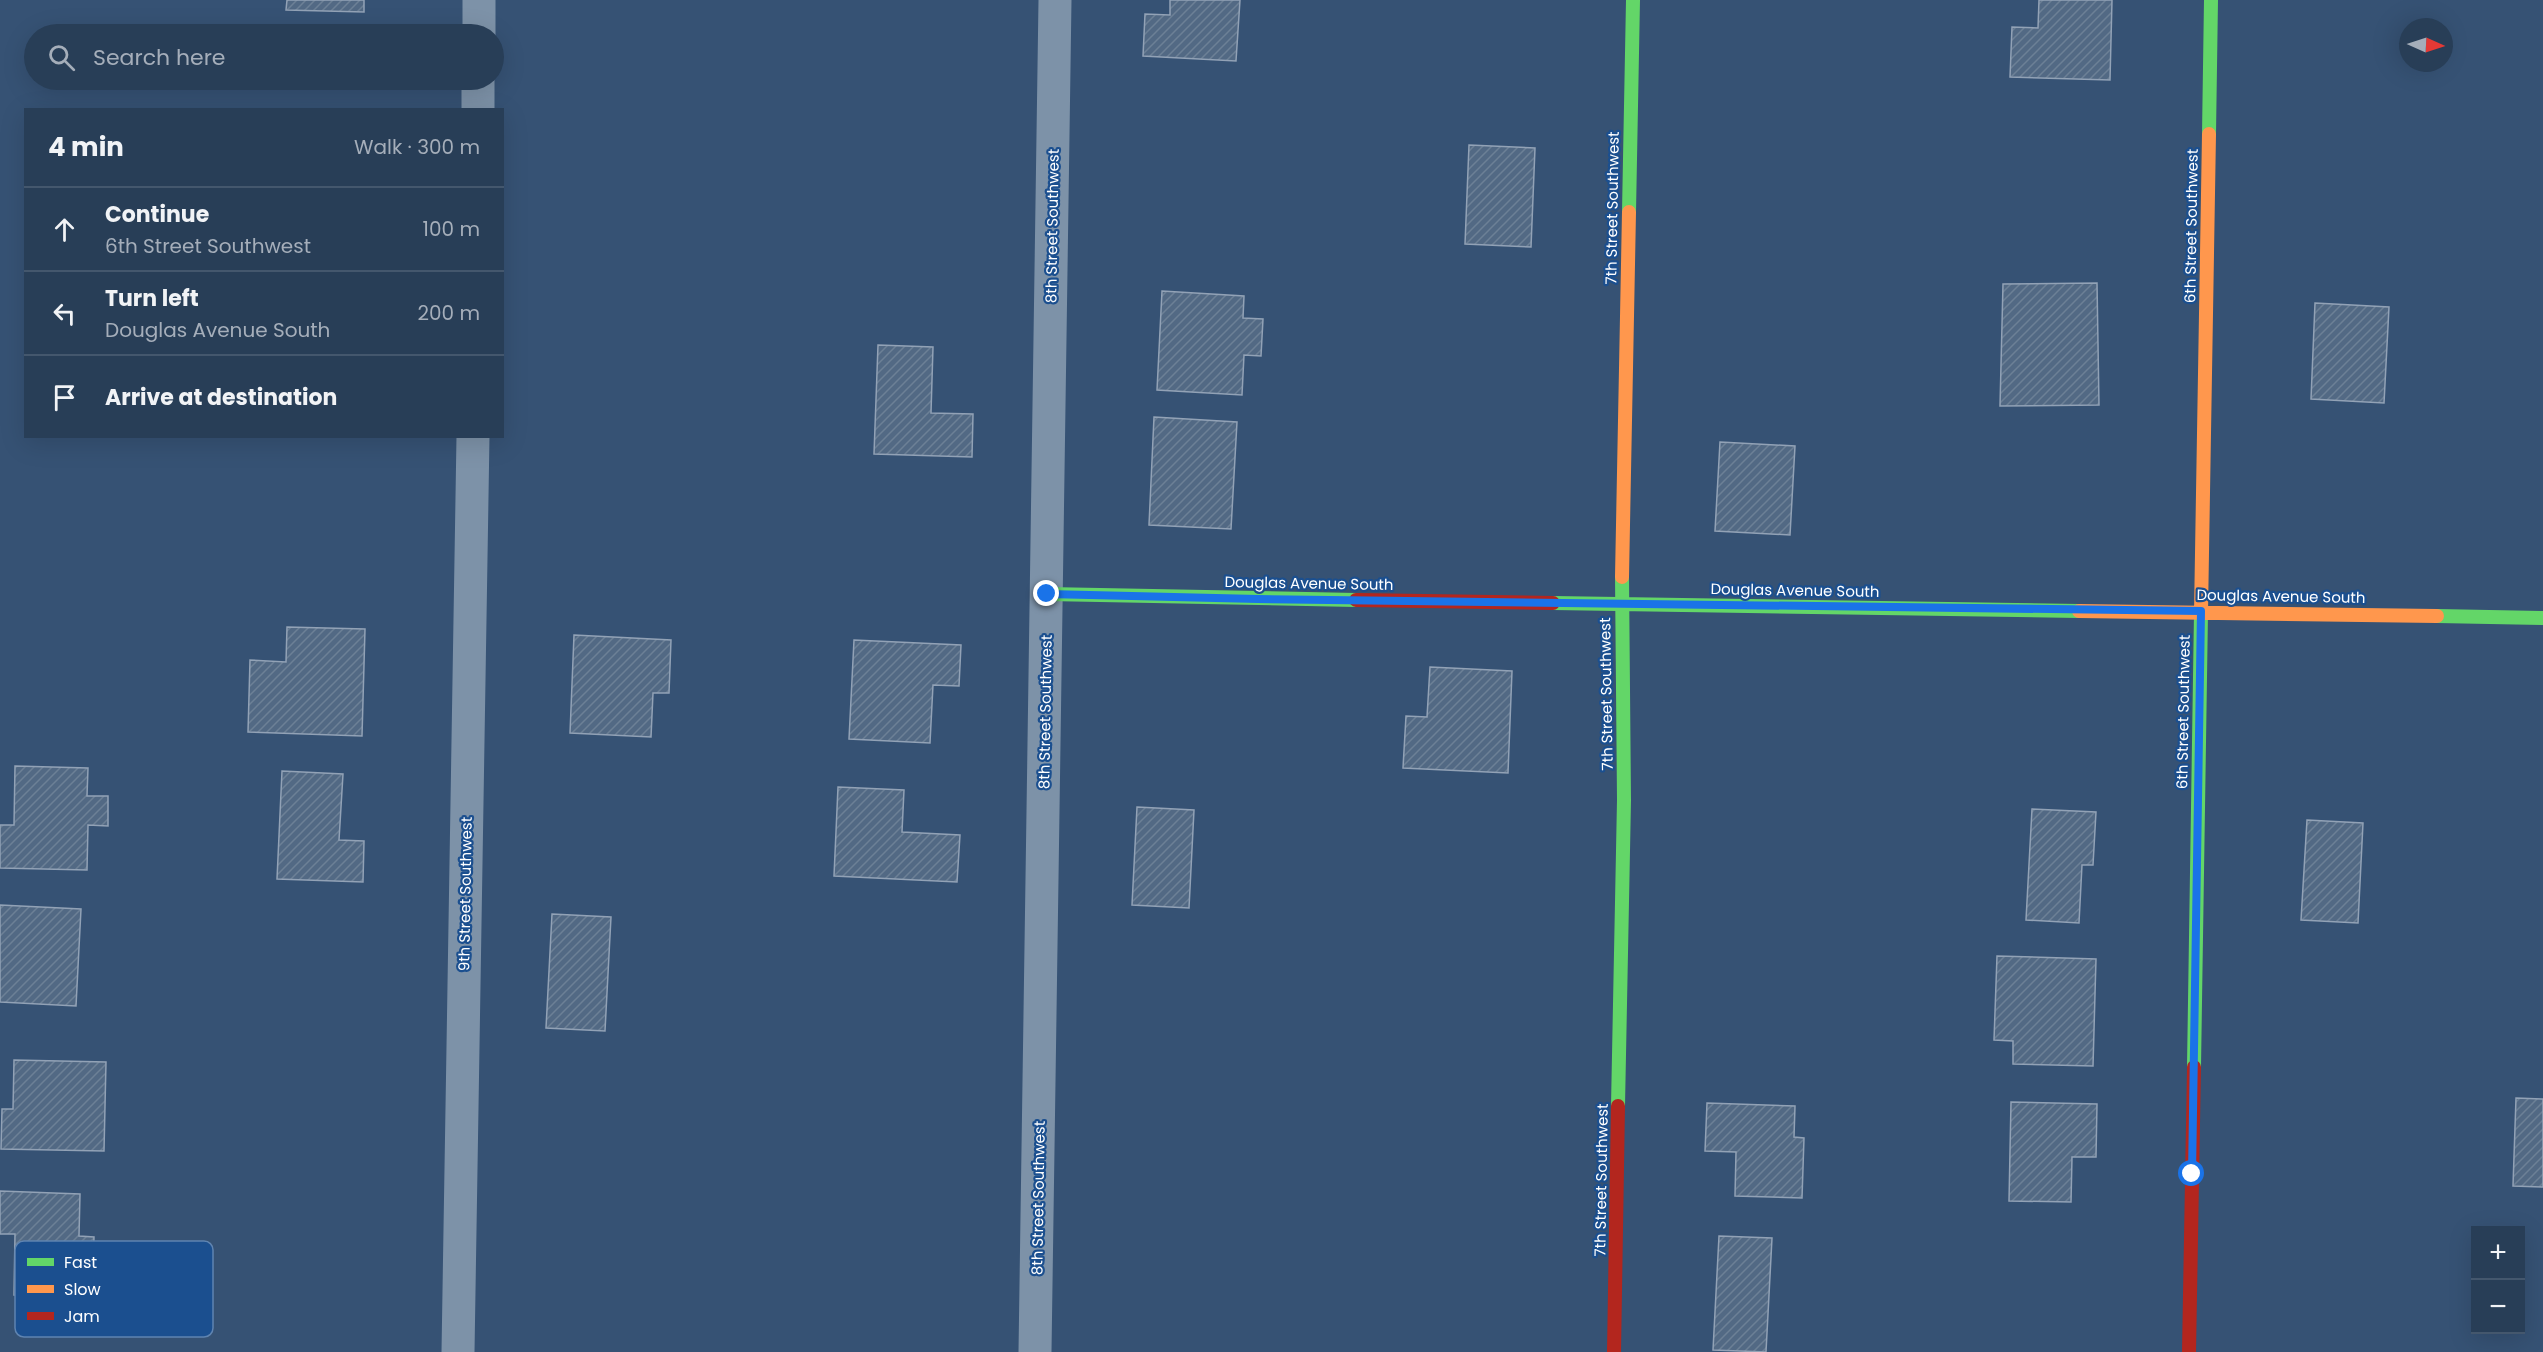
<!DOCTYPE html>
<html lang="en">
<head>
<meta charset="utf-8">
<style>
  :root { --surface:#283e57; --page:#344961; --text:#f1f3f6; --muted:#a5aeba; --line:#44576d }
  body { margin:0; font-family:Poppins,sans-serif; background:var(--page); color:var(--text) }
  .controls { position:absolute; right:18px; bottom:18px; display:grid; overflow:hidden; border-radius:0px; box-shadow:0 6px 24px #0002 }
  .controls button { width:54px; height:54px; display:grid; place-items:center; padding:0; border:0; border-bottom:2px solid var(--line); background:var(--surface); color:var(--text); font:30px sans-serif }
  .compass { position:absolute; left:2399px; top:18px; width:54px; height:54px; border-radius:50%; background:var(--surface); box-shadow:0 6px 24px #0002; rotate:93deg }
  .stop { position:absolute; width:18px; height:18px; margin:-14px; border:4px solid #1a73e8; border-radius:50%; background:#fff }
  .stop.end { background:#1a73e8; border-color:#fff; box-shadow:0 2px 6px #0008 }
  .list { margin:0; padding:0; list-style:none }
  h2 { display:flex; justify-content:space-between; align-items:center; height:78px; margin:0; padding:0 24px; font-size:26px }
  h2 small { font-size:20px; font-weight:400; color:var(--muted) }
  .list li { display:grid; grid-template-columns:39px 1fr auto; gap:18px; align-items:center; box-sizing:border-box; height:84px; padding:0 24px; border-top:2px solid var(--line) }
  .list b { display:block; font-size:22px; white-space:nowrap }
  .list p { margin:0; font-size:20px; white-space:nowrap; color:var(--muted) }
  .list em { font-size:20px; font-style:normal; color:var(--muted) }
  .icon { flex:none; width:33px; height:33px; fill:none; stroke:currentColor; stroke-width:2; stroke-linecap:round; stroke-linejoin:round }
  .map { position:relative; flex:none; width:2543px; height:1352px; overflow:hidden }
  .search { position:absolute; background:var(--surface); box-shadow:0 6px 24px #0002; left:24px; top:24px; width:480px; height:66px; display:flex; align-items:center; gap:15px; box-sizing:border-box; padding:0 21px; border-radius:33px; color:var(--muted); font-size:22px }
  .panel { position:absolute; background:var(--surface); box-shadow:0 6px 24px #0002; left:24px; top:108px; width:480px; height:330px; border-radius:0px }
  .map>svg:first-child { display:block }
</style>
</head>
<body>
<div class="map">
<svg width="2543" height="1352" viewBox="0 0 2543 1352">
  <defs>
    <pattern id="building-hatch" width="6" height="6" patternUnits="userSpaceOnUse" patternTransform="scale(1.5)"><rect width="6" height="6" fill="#526984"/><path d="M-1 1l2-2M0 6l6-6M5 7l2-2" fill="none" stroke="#6c8096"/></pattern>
  </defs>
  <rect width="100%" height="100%" fill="#365274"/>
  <path fill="url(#building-hatch)" stroke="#92a2b6" stroke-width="1.5" d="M287,0H364V12L286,10Z
    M1170,0H1240L1236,61L1143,56L1145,14L1170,15Z
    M2039,0H2112L2110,80L2010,77L2012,27L2038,28Z
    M1469,145L1535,148L1531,247L1465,244Z
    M2097,283L2099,405L2000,406L2003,284Z
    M1162,291L1244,296L1243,318L1263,319L1261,356L1244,355L1242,395L1157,390Z
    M2315,303L2389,307L2384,403L2311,399Z
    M878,345L933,347L931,413L973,414L972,457L874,454Z
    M1154,417L1237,422L1231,529L1149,525Z
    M1720,442L1795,446L1790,535L1715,531Z
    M287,627L365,629L362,736L248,732L250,660L286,662Z
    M574,635L671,640L669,693H653L651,737L570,733Z
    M854,640L961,645L959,686L933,685L930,743L849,739Z
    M1430,667L1512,671L1508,773L1403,768L1406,716L1427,717Z
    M15,766L88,768L87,796H108V826L88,825L87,870L0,868V825H14Z
    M282,771L343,774L339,840L364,841L363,882L277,879Z
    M838,787L904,790L902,832L960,835L957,882L834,876Z
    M1137,807L1194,810L1189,908L1132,905Z
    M2032,809L2096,812L2093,865H2082L2079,923L2026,920Z
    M2307,820L2363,823L2358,923L2301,920Z
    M0,905L81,909L76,1006L0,1002Z
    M552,914L611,917L605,1031L546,1028Z
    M1997,956L2096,959L2093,1066L2013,1064V1041L1994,1040Z
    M14,1060L106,1062L104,1151L1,1149L2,1109H13Z
    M2516,1098L2543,1099V1187L2513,1186Z
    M2011,1102L2097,1104L2096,1157H2072L2071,1202L2009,1201Z
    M1707,1103L1795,1106L1794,1137L1804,1138L1802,1198L1735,1196L1736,1152L1705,1151Z
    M0,1191L80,1194L79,1236L94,1237L93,1266H80L79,1297L14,1295L15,1234H0Z
    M1719,1236L1772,1238L1766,1352L1713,1350Z"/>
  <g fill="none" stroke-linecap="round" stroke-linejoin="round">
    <path stroke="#7d92a8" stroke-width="33" d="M479,34V0
      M478,110V80
      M458,1352L473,436
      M1035,1352L1055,0"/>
    <path stroke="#63d668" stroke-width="14" d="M2209,134L2211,0
      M1629,212L1633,0
      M1047,594L1356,600
      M1553,603L2079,611
      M2437,616L2543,618
      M2194,1067L2201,613
      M1618,1106L1624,800L1622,577"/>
    <path stroke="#ff974d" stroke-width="14" d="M1622,577L1629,212
      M2079,611L2437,616
      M2201,613L2209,134"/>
    <path stroke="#b3261e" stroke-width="14" d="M1356,600L1553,603
      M1614,1352L1618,1106
      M2189,1352L2194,1067"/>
  </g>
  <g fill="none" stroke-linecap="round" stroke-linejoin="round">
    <path stroke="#1a73e8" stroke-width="8" d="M1047,594L1258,599L2201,611L2192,1174"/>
  </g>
  <g text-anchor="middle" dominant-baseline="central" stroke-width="4.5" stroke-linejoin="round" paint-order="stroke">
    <g font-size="15" fill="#fff" stroke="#1b4f8f">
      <text transform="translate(1612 208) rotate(-89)">7th Street Southwest</text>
      <text transform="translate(1052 226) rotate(-89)">8th Street Southwest</text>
      <text transform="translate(2191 226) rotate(-89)">6th Street Southwest</text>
      <text transform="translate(1309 583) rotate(1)">Douglas Avenue South</text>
      <text transform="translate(1795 590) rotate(1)">Douglas Avenue South</text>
      <text transform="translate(2281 596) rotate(1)">Douglas Avenue South</text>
      <text transform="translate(1606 694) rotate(-91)">7th Street Southwest</text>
      <text transform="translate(1045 712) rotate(-89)">8th Street Southwest</text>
      <text transform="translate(2183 712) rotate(-89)">6th Street Southwest</text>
      <text transform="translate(465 894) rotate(-89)">9th Street Southwest</text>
      <text transform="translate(1601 1180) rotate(-89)">7th Street Southwest</text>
      <text transform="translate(1038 1198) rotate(-89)">8th Street Southwest</text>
    </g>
  </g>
  <rect x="15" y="1241" width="198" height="96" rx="9" fill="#1b4f8f" stroke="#5f84b1" stroke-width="1.5"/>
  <rect x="27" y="1258" width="27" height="8" fill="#63d668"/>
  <rect x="27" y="1285" width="27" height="8" fill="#ff974d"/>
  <rect x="27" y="1312" width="27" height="8" fill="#b3261e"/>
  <g font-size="16" fill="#fff">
    <text x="64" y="1268">Fast</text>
    <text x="64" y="1295">Slow</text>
    <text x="64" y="1322">Jam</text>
  </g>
</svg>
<div class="controls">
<button>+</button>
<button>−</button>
</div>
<svg class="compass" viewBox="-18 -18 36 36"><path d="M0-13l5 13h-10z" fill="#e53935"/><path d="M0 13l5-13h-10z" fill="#a5aeba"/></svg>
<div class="stop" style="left:2192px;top:1174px"></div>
<div class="stop end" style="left:1047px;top:594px"></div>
<div class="search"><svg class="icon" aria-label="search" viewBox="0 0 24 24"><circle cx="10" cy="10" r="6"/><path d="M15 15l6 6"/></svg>Search here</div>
<section class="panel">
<h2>4 min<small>Walk · 300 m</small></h2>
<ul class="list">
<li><svg class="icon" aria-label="ahead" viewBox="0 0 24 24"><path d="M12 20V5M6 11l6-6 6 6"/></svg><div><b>Continue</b><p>6th Street Southwest</p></div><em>100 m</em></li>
<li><svg class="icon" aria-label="left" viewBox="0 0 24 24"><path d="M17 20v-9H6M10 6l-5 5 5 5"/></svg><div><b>Turn left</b><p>Douglas Avenue South</p></div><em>200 m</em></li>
<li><svg class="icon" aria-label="arrive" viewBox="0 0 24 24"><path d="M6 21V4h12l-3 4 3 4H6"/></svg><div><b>Arrive at destination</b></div></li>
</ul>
</section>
</div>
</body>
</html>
